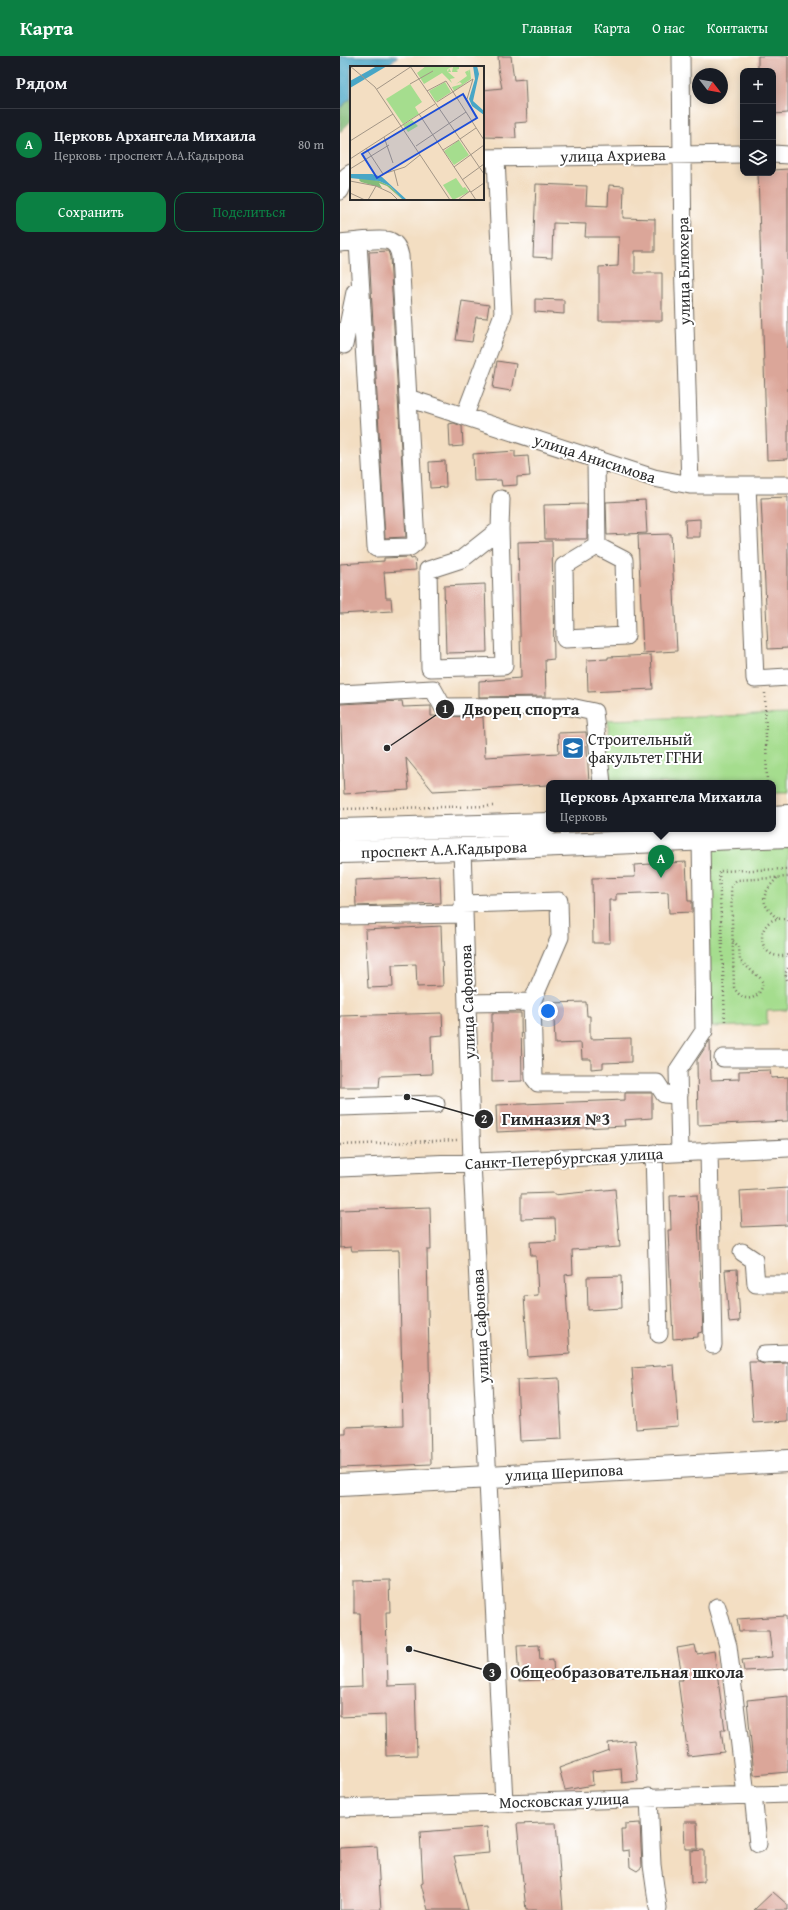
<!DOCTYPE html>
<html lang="ru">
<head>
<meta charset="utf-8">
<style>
  :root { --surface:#171b24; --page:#242831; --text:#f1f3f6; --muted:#9ea1a6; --line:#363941; --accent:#0b8043 }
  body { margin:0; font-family:"Gentium Book Plus",serif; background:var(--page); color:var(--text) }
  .controls { position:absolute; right:12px; top:12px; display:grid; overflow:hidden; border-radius:8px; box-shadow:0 2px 10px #0003 }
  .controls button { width:36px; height:36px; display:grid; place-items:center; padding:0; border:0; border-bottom:1px solid var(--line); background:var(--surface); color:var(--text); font:20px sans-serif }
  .compass { position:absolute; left:352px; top:12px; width:36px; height:36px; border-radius:50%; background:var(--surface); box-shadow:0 2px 10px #0003; rotate:121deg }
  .you { position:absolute; left:208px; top:955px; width:14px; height:14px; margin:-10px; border:3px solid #fff; border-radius:50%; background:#1a73e8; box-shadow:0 0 0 6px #1a73e833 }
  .badge { display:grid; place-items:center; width:26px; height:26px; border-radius:50%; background:var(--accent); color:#fff; font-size:13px; font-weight:700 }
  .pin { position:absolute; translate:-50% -33px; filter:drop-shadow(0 1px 2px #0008) }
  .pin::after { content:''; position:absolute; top:21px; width:14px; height:12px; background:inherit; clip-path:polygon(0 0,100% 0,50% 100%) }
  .popup { position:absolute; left:206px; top:724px; width:230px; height:52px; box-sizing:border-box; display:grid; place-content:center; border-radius:8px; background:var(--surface); filter:drop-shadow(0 1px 3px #0005); font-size:13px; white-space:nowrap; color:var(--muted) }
  .popup b { font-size:15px; color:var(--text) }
  .popup::after { content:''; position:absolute; left:50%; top:100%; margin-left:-8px; border:8px solid transparent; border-top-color:var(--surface) }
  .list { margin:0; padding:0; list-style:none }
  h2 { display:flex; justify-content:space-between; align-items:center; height:52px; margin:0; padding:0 16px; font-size:17px }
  h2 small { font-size:13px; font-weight:400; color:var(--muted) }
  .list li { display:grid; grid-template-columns:26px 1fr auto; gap:12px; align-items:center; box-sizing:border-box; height:72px; padding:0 16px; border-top:1px solid var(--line) }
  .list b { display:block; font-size:15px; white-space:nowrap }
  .list p { margin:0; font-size:13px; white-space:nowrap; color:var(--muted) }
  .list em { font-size:13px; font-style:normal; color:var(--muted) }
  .actions { display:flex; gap:8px; padding:12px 16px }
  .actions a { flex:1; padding:9px 0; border:1px solid var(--accent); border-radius:12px; text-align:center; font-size:14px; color:var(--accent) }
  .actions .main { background:var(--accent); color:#fff }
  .icon { flex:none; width:22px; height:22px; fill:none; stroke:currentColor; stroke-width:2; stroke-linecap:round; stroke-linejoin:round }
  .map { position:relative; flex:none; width:448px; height:1854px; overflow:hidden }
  header { display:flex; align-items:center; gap:24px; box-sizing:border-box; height:56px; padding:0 20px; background:var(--accent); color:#fff }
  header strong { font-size:19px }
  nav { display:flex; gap:22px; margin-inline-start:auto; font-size:14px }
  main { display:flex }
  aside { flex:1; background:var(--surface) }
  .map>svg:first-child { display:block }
</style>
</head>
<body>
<header>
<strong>Карта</strong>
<nav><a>Главная</a><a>Карта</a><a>О нас</a><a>Контакты</a></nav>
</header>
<main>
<aside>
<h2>Рядом<small></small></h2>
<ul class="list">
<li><span class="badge">A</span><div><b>Церковь Архангела Михаила</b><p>Церковь · проспект А.А.Кадырова</p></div><em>80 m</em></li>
</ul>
<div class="actions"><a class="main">Сохранить</a><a>Поделиться</a></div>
</aside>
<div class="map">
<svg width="448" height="1854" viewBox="0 0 448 1854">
  <rect width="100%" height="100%" fill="#fff"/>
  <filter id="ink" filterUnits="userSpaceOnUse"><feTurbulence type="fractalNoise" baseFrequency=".025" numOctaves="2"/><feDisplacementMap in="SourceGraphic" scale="8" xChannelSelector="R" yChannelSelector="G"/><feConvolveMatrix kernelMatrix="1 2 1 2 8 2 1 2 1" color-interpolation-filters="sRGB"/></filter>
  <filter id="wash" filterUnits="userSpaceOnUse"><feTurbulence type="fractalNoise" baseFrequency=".012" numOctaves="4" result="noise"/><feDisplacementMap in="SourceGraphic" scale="16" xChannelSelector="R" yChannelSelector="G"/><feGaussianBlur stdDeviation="0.9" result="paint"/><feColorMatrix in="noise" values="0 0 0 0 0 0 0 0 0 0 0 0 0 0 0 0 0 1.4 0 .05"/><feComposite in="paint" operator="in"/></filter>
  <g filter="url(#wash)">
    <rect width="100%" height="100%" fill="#f3dec2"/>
    <path fill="#a5dd8e" stroke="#68845c" d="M448,658V737H433V727H269L268,664Z
      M448,789V954L427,955V969L371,971L367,791Z"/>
    <path fill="#84bc79" stroke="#587452" d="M11,42V65L0,76V52Z"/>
    <path fill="#48a6c6" stroke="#3a6878" d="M0,0H58L46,11H11V42L0,52Z"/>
    <g id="blocks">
      <path fill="#dba699" d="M158,0H171L174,24L185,23L187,66L175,67L176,82L144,81L143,34L162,32L158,13L159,12Z
        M418,0H448V57L433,58V15H418Z
        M448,113V403L427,404L418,117H433V114Z
        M196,128L247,130L246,149L268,150L269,129L284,130L283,162L315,163V195H295V217H322V265H259V211L278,210L279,181H245L246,168L213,167L212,202L193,201Z
        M48,195L50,201L66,481L45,482L29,196Z
        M195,243L224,244V258L195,256Z
        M122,245L149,249L147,262L136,261L132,286L116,284Z
        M157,305L176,308L171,335L153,332Z
        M114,367L122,370L123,390L110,391L109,368Z
        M175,395V401L188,400L190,420L177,421V429L162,430L161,424L134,425L133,398Z
        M105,405L106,431L90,432L89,406Z
        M448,441V592L428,593L421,442Z
        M305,444L307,477L267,479L266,446Z
        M247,448V483H205L204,449Z
        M360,463V481H346L345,464Z
        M331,478L337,595L303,597L298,479Z
        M212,485L214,603L205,604L206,640L139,641V625L181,622L178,486Z
        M70,501L71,503L75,502L76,514L44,516L46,542H51L52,555L0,558V508L44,505V502Z
        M145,528L147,596L106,597L104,530Z
        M311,599L313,633L248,636L247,604L268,603V601Z
        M62,645L63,651L91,650V660L143,661L145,701L219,697L218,677L246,676L249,727H209V729L93,735L66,702L69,734L4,738L0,648Z
        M346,806L348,845H352V856L329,857L328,836L276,838V844H269L270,887H253L252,822L295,821L294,809Z
        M100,820L101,847L16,850L15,824Z
        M101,870L103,930L77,931L76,908L52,909L53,931L28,932L25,874Z
        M246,946L247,960H250V983L291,982V1006L263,1007V1012L251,1013V1003H242L241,987L215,988L214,961H209V947Z
        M102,957L103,979L91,980L92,1018L40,1020L39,1031H0V960Z
        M152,957H181L182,1025L152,1026Z
        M370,984L371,1024L399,1023V1015L430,1014L431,1022L448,1021V1065L358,1069L357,1004Z
        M285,1037H312V1062L284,1064L285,1070L157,1076L156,1049L285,1044Z
        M448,1132V1169L402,1171L400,1135Z
        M275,1133L280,1191L232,1194L233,1218L225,1219L230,1298L188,1301L184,1240L198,1239L196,1200H191L190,1186L216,1185L215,1162L181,1163V1138L214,1137V1139Z
        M357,1139L363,1276L358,1277V1281L333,1283L328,1174H331L330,1140Z
        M90,1151L91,1194H87L91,1408L0,1412V1378H6V1371L63,1369L59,1194L12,1195L11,1191L0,1192V1154Z
        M397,1213L400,1265L389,1266L385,1214Z
        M281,1220L282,1252L248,1254L247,1221Z
        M409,1306H418L424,1308L448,1307V1365L413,1367Z
        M334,1309L338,1370L296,1373L292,1312Z
        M219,1322L222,1383L180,1385L177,1324Z
        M49,1524L50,1556H46L48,1630L75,1629L77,1699L46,1700L45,1659L0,1661V1632L22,1631L20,1557H14V1525Z
        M446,1560L448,1582V1613L404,1615L402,1604L432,1601L429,1575H399L397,1563Z
        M199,1589L200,1604L213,1603L214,1623L179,1625L177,1590Z
        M355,1589L357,1598L374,1595L385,1674H381L384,1696L348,1700L338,1624H343L337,1592Z
        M448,1640V1716L414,1719L407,1644Z
        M294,1684L298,1725L282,1727L281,1712L252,1715L253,1729L225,1734L219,1712L269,1694L268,1687Z
        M344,1766H357L358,1793H345Z
        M204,1767H216L223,1854H186L177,1768Z
        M300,1767L302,1811L297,1815L290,1811L289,1794L282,1795L281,1773H285V1768Z
        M147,1771L149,1797L114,1800L128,1854H88L81,1828L83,1827L80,1776Z
        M37,1790L41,1854H0V1792Z
        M364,1794V1826L351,1827L350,1795Z
        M433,1836L448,1849V1854H414Z"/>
    </g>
  </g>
  <g filter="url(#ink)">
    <use href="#blocks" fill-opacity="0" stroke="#716a60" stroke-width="1"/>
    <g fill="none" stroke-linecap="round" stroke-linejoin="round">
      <g stroke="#716a60" stroke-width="19">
        <path id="minor" d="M341,0L343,202L350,429
          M433,98L448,99
          M143,102L403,98
          M0,135L7,120L11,117
          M0,187C10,186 42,182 50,185C57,188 59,194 60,200L76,486L70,491L36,492L18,186
          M4,289L15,236
          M68,342L314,422L350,429H448
          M125,359L163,258L156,102
          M256,403L257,490L284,504L286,580L225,583L224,510L257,490
          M407,429L415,623L448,621
          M160,473L122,503L88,514L90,612L164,610L160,473L161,443
          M0,638L93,633L103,651L226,650L254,656L262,727
          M122,793L132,1106L164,1746
          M123,848L219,845L220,881L192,946L127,947
          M3,860L124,858
          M192,946L194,1022L198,1027H317L324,1038L339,1039
          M383,1002H448
          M0,1051L96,1048
          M369,1095L373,1289
          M340,1096L338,1014L364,975L361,783
          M314,1097L319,1278
          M0,1112L448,1092
          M402,1196L414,1204L416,1228H448
          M424,1298L448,1297
          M377,1551L388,1590L406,1739
          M413,1738L418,1788
          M309,1741L312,1809L318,1852
          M0,1752L448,1738"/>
      </g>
      <g stroke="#716a60" stroke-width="24">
        <path id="major" d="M433,761L448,760
          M0,774L209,768
          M0,796L122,793L448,780
          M0,1429L448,1405"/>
      </g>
      <path stroke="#716a60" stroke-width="2.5" stroke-dasharray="1 3" stroke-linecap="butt" d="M425,637L427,727
        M0,753L153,750
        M437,822C421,839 419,847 438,863
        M448,864C415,854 412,908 448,899
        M393,885L399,891L400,905L420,922L423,927C420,945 402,948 394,931L391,831L393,827L397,824L448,821
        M448,912L445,918L448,927
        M385,965L379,815L448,813
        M0,1089L117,1084"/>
      <use href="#minor" stroke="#fff" stroke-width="17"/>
      <use href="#major" stroke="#fff" stroke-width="22"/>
    </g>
  </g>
  <defs>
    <g id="university-square" transform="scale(1.15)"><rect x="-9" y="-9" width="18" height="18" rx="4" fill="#1f6fb2" stroke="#fff"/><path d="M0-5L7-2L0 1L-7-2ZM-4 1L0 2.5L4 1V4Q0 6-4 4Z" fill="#fff"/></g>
  </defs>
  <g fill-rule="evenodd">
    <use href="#university-square" x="233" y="692"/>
  </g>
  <g text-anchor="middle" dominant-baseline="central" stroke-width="4" stroke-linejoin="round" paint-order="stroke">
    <g font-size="16" fill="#2b2b2b" stroke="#fff">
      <text transform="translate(273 99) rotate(-1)">улица Ахриева</text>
      <text transform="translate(343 215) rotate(-91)">улица Блюхера</text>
      <text transform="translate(255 402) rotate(18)">улица Анисимова</text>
      <text transform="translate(104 793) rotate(-2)">проспект А.А.Кадырова</text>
      <text transform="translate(127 946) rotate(-92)">улица Сафонова</text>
      <text transform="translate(224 1102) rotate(-3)">Санкт-Петербургская улица</text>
      <text transform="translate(140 1270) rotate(-93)">улица Сафонова</text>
      <text transform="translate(224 1416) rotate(-3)">улица Шерипова</text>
      <text transform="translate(224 1744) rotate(-2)">Московская улица</text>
    </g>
    <g font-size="16" fill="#2b2b2b" stroke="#fff" text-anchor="start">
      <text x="248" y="683">Строительный<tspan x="248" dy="18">факультет ГГНИ</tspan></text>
    </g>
  </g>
  <g transform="translate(10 10)">
    <rect width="134" height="134" fill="#f3dec2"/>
    <path d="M76,0H109V3L106,4L108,5L107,6H102L103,1L99,2L101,6H98L99,2L97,4L98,6L105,12L100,13L102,17L92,7L74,18L67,7ZM120,3L121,13L104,25L102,21L112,18L110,16L106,18L117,10L115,6L119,4L118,7ZM95,16L101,26L86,36L79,25ZM60,18L72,36L65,41L69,48L53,58L36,33ZM62,54L68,60L58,66L53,59ZM109,74L119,89L104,99L94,85ZM106,112L113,122L115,121L119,126L103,134L93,119Z" fill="#a5dd8e"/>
    <path d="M11,111L29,115L40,120L53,134L37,120L29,117L32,122L11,116L9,114Z" fill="#84bc79"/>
    <path d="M27,0H37L0,22V15ZM123,0H127L129,8L123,35L134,45V49L122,40L119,33L125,13ZM0,108H22L32,111L57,134H53L40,120L29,115L0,112Z" fill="#48a6c6"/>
    <path fill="none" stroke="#a39686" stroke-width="1" d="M0,0L25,21L100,134M60,0L134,108M60,18L83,5M27,23L62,0M77,25L96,15L134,74M117,33L123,13M87,36L123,13M69,48L126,134M34,71L43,97M110,73L126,62M0,75L43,48M66,80L116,46M16,82L33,108L55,101L70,89M93,84L109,74M0,93L85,38M104,101L134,79M0,103L39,79M44,104L48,120M112,114L134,98M0,115L26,120L41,127L48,134M121,126L134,117M0,127L15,134M18,134L26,120M108,134L120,125"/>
    <path fill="#1d4ed8" fill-opacity="0.15" stroke="#1d4ed8" stroke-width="2" d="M113,28L127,52L27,112L12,88Z"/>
    <rect width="134" height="134" fill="none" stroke="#2b2b2b" stroke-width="2"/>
  </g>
  <path fill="none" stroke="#2b2b2b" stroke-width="1.5" d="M47 692L105 653M67 1041L144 1063M69 1593L152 1616"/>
  <g fill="#2b2b2b" stroke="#fff" stroke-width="1.5">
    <circle cx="47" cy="692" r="4"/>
    <circle cx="67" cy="1041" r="4"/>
    <circle cx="69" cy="1593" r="4"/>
    <circle cx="105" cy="653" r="10"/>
    <circle cx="144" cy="1063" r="10"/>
    <circle cx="152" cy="1616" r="10"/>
  </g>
  <g font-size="12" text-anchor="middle" font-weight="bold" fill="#fff">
    <text x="105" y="657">1</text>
    <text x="144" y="1067">2</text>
    <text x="152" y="1621">3</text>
  </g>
  <g font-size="17" text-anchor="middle" font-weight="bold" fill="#2b2b2b" stroke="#fff" stroke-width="4" stroke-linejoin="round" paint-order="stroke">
    <text x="181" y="659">Дворец спорта</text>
    <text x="216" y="1069">Гимназия №3</text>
    <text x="287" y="1622">Общеобразовательная школа</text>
  </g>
</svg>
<div class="controls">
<button>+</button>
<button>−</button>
<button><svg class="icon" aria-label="layers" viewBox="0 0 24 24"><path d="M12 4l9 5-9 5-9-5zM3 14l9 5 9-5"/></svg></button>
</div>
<svg class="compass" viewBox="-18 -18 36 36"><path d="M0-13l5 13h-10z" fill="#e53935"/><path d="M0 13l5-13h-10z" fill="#9ea1a6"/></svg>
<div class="you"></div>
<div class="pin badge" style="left:321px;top:822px">A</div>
<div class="popup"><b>Церковь Архангела Михаила</b>Церковь</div>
</div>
</main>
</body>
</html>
